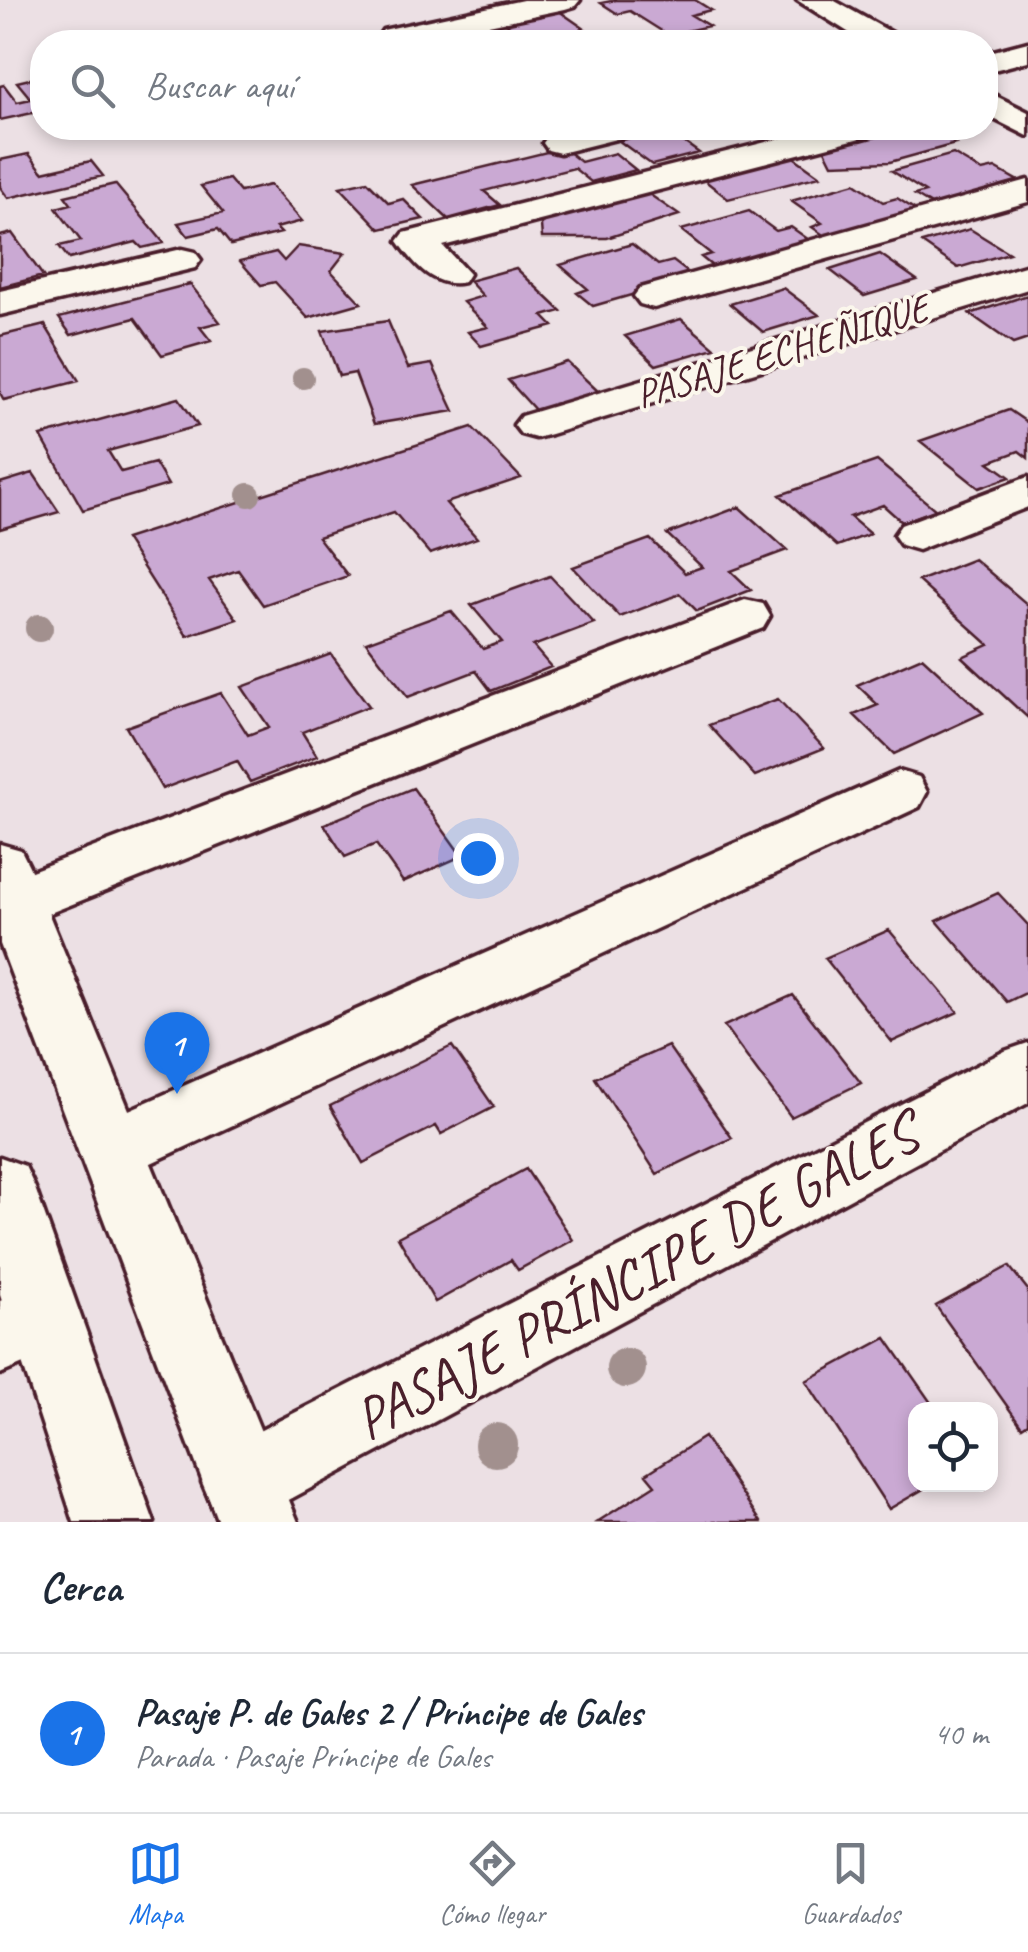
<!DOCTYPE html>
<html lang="es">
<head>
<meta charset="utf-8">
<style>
  :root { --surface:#fff; --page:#f6f6f7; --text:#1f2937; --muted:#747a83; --line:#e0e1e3; --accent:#1a73e8 }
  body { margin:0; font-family:Caveat,sans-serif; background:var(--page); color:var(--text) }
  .controls { position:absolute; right:30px; bottom:30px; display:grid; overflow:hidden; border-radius:20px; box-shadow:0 5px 15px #0003 }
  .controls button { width:90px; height:90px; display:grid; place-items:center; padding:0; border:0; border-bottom:2px solid var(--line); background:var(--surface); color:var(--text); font:50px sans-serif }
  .you { position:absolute; left:478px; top:858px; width:35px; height:35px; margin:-25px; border:8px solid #fff; border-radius:50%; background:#1a73e8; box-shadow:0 0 0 15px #1a73e833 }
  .badge { display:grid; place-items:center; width:65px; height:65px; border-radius:50%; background:var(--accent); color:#fff; font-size:32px; font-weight:700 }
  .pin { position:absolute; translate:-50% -82px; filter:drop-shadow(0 2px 5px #0008) }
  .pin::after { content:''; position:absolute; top:52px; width:35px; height:30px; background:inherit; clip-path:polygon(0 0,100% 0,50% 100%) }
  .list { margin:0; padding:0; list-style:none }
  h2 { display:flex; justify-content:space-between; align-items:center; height:130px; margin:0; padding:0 40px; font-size:42px }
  h2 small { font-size:32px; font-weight:400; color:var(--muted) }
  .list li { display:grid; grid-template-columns:65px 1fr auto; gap:30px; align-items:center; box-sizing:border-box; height:160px; padding:0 40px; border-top:2px solid var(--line) }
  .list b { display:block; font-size:38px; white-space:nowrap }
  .list p { margin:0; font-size:32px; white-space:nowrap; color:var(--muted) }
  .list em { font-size:32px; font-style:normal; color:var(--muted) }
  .icon { flex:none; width:55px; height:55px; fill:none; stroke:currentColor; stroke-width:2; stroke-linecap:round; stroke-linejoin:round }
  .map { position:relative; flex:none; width:1028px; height:1522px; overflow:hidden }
  .search { position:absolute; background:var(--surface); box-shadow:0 5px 15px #0003; left:30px; right:30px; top:30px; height:110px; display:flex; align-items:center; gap:25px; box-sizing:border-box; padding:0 35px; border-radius:40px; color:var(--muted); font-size:38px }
  .sheet { height:290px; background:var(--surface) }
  nav { display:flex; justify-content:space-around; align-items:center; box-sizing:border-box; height:140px; border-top:2px solid var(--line); background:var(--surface); font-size:28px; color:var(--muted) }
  nav a { display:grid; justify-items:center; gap:5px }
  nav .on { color:var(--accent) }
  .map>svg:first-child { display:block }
</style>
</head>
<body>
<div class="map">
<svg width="1028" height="1522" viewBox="0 0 1028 1522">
  <rect width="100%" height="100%" fill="#ece0e4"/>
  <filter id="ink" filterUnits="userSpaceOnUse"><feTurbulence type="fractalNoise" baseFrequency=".01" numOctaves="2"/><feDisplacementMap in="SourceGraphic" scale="20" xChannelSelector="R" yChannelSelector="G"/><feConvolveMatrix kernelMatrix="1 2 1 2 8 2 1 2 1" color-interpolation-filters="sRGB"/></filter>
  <g filter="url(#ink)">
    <path fill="#caa9d3" stroke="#4a1f2b" stroke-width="2.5" d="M616,0H695L711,10L691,15L709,26L668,35L630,11L618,14L601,3Z
      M559,11L592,34L555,42H532L505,23Z
      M470,32L483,42H416Z
      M42,76V111L0,120V86L4,85L17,102L31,99L17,82Z
      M640,128H730L681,140L699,153L652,165L611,135Z
      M910,128H927L955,144L890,162L832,164L821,142L861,141Z
      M563,148L581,162L615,153L636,170L591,182L574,168L484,191L500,205L448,219L412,185Z
      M788,153L820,176L728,199L698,175Z
      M29,154L43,172L91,161L103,176L8,198L0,187V160Z
      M953,154L982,171L995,168L1018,181L933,206L915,195L925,192L892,171Z
      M229,179L240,192L270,185L302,221L276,228L281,233L231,245L218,229L188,236L178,223L223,213L201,186Z
      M367,181L389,203L403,199L423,219L380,229L340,187Z
      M855,183L883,202L897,198L919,212L829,239L812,227L822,223L791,201Z
      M115,184L164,243L142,248L136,242L69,259L59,246L81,241L56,208L71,204L65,196Z
      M646,192L679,215L607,238H542L540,212H584Z
      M749,211L776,231L791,227L812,242L717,270L701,257L711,254L681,230Z
      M970,229L1009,253L958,268L922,243Z
      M12,233L43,276L0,287V236Z
      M632,244L658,265L673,261L694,277L593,306L577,293L588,289L560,265Z
      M298,246L345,253L331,271L361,303L308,318L275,282L261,285L240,261L276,252L284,261Z
      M880,254L917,280L864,296L830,270Z
      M516,268L561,311L543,316L553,326L481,346L468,332L488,327L463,302L483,296L469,281Z
      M190,284L220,322L200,327L211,341L162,355L135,318L71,335L59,318Z
      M783,288L819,315L763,332L730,304Z
      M1028,295V339L1013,344L970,314Z
      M681,319L715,348L656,365L625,336Z
      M388,321L408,368L432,364L454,411L374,424L355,373L339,376L322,331Z
      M45,325L79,381L4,400L0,393V336Z
      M567,362L600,393L537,412L508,380Z
      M179,398L198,426L108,451L121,472L155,463L168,485L83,510L41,436Z
      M1009,410L1028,423V458L1019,451L989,462L1010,477L979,488L920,441Z
      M472,427L521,478L446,503L477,538L430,554L394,512L318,537L348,576L263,605L238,570L209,580L237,619L187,636L125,539Z
      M877,461L936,510L902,522L883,505L850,517L870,534L837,546L780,495Z
      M33,473L59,512L0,529V483Z
      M739,507L787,550L731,571L751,590L697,611L680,594L620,617L573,567L650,539L685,573L702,567L667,534Z
      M974,559L1028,605V718L962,657L989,645L918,581Z
      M550,576L594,623L533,646L551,667L491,691L476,671L408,697L366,642L451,611L483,649L502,642L471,605Z
      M331,654L369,706L302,732L317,756L250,782L237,761L162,789L126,727L221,693L248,735L269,727L242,687Z
      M922,657L983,713L894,754L854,715L878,705L857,685Z
      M778,699L824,748L755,776L709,725Z
      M413,788L462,856L403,882L376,844L345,857L324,824Z
      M998,893L1028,925V992L1007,1002L937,921Z
      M889,930L958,1012L892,1042L825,958Z
      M793,995L861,1083L791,1117L724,1026Z
      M452,1046L494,1107L441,1134L436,1126L363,1163L330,1106Z
      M668,1046L732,1138L657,1174L595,1078Z
      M526,1169L573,1240L518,1270L511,1260L435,1302L398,1237Z
      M1009,1266L1028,1290V1423L1022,1427L936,1306Z
      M886,1338L936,1410H916V1484H932L889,1509L806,1381Z
      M704,1437L761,1522H597L655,1485L646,1474Z"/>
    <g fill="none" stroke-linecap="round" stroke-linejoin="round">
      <g stroke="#4a1f2b" stroke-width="7">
        <path id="minor" d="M523,0H580L575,6L565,9L407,42H383L379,36L383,30Z
          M1028,42V61L986,72V53Z
          M581,128H637L632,135L560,153L548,150L543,143L548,136Z
          M822,128H877L872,135L443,246L469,274L464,282C435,289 414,264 398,241L404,233Z
          M1028,180V202L654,308L640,304L634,296L640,288Z
          M182,249L195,252L201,260L195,268L0,315V291Z
          M1028,265V289L551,434L536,438L521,434L514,425L521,416Z
          M1028,477V507L918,550L901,545L894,535L901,525Z
          M745,600L763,604L770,616L763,628L35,919L14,925L0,921V883Z
          M899,771L919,777L927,792L919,807L136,1170L112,1179L88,1170L78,1149L88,1128Z
          M1028,1043V1103L270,1510L242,1522L214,1510L202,1482L214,1454L1005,1051Z
          M44,1283L70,1294L81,1319L70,1344L0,1374V1301Z"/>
      </g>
      <g stroke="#4a1f2b" stroke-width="7">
        <path id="tertiary" d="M797,0H833L896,35L900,42H864Z
          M986,91L1028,112V136L986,115Z"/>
      </g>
      <g stroke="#4a1f2b" stroke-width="7">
        <path id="secondary" d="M0,844L21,850L29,866L298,1522H218L0,944Z
          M0,1157L25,1166L35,1188L154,1522H74L0,1295Z"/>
      </g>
      <use href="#minor" fill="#fbf7ec" fill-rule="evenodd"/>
      <use href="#tertiary" fill="#fbf7ec" fill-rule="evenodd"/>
      <use href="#secondary" fill="#fbf7ec" fill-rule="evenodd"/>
    </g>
    <g fill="#a2908e">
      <circle cx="303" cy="378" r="11"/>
      <circle cx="249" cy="495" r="12"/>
      <circle cx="39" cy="628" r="14"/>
      <circle cx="626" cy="1368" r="20"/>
      <circle cx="496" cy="1445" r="22"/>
    </g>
  </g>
  <g text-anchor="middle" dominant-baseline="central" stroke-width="8" stroke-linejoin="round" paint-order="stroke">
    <g font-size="40" fill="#4a1f2b" stroke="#fbf7ec">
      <text transform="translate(782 351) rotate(-17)">PASAJE ECHEÑIQUE</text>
    </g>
    <g font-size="58" fill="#4a1f2b" stroke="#fbf7ec">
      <text transform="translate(635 1276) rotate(-28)">PASAJE PRÍNCIPE DE GALES</text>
    </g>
  </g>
</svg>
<div class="controls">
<button><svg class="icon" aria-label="locate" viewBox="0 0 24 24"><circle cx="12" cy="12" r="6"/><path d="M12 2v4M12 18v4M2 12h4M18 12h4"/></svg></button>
</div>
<div class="you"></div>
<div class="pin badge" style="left:177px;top:1094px">1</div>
<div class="search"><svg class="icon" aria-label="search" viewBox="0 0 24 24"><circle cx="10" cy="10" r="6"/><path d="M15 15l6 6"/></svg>Buscar aquí</div>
</div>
<section class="sheet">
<h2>Cerca<small></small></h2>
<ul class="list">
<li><span class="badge">1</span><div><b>Pasaje P. de Gales 2 / Príncipe de Gales</b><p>Parada · Pasaje Príncipe de Gales</p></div><em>40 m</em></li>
</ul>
</section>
<nav>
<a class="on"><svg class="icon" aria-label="map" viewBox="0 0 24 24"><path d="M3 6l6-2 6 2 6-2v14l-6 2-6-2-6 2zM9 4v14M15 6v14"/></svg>Mapa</a>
<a><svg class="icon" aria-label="directions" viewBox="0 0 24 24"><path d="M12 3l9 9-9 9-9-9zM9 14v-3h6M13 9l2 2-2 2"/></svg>Cómo llegar</a>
<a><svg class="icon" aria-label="saved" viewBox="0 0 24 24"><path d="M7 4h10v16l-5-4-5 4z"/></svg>Guardados</a>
</nav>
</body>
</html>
